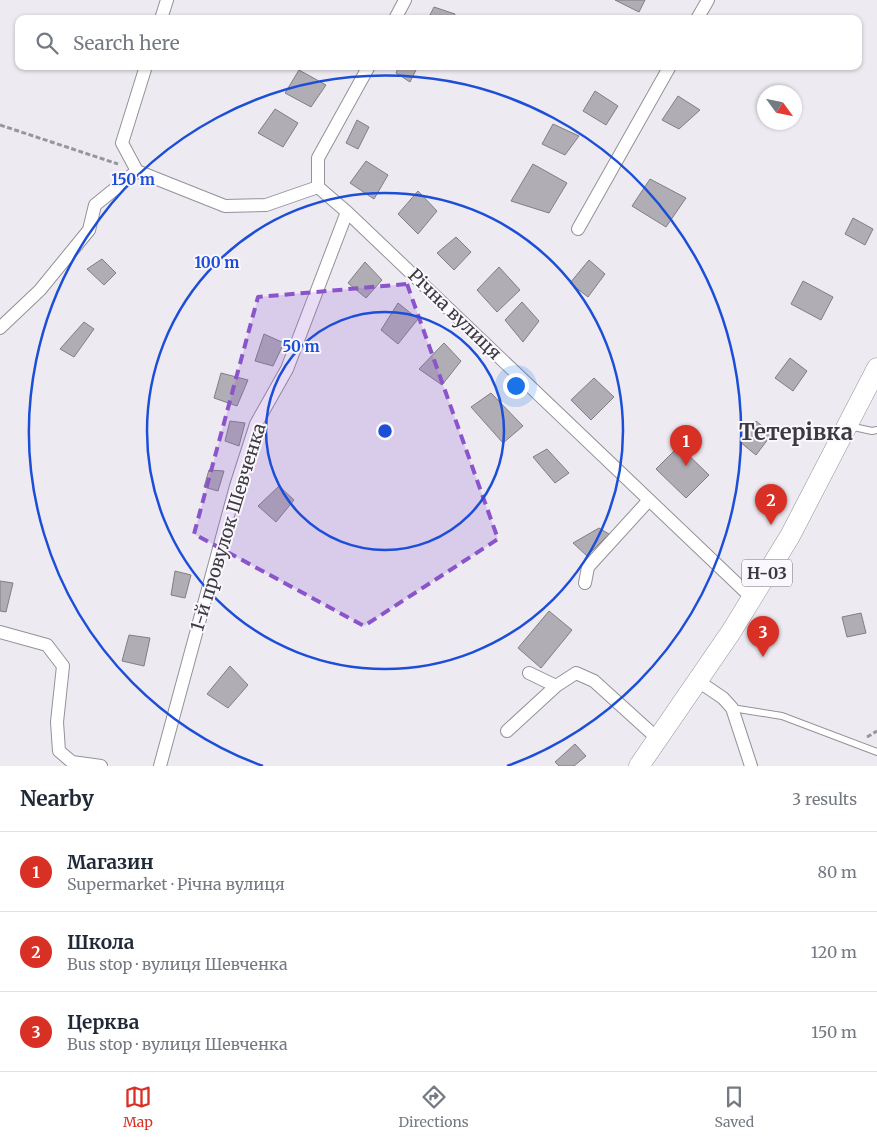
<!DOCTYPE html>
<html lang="en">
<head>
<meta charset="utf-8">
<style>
  :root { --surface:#fff; --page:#f2f2f3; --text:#1f2937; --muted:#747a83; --line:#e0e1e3; --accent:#d93025 }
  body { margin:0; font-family:Merriweather,serif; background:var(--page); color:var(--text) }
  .compass { position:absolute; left:757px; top:85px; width:45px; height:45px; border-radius:50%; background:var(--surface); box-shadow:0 1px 4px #0004; rotate:123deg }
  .you { position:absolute; left:515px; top:385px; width:18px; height:18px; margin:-12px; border:4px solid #fff; border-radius:50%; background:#1a73e8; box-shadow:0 0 0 8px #1a73e833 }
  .badge { display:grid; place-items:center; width:32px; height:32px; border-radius:50%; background:var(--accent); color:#fff; font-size:16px; font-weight:700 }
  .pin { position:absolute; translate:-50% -41px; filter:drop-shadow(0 1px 2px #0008) }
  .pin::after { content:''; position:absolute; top:26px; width:18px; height:15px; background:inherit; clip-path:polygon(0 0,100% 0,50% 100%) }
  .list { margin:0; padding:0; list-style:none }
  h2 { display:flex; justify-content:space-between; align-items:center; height:65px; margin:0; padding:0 20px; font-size:21px }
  h2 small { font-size:16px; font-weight:400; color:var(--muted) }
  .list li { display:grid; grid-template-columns:32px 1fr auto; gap:15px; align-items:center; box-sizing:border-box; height:80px; padding:0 20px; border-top:1px solid var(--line) }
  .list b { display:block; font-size:19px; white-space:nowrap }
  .list p { margin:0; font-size:16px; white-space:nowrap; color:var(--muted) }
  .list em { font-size:16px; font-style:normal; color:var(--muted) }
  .icon { flex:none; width:28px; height:28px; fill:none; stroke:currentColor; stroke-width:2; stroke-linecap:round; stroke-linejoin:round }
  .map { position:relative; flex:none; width:877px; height:766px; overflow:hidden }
  .search { position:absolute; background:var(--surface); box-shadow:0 1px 4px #0004; left:15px; right:15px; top:15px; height:55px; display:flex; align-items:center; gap:12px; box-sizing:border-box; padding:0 18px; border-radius:10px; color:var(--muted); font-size:19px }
  .sheet { height:305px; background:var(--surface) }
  nav { display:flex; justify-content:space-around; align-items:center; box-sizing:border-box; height:70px; border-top:1px solid var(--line); background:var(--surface); font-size:14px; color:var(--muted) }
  nav a { display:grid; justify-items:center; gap:2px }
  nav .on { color:var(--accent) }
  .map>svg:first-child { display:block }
</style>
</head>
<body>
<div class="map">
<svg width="877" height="766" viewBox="0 0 877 766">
  <rect width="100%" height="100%" fill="#edeaf2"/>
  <path fill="#b0adb5" stroke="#817e85" d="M615,0H645L639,12Z
    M434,7L455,14L454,19H428Z
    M399,66H418L410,82L396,73Z
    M299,70L326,85L311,107L285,93Z
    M595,91L618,106L606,125L583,111Z
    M678,96L700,110L679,129L662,120Z
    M275,109L298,123L283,147L258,133Z
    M357,120L369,127L358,149L346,143Z
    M553,124L579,136L565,155L542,144Z
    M366,161L388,175L374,199L350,183Z
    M533,164L567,183L549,213L511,201Z
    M650,179L686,198L666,227L632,206Z
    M418,191L437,211L418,234L398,214Z
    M853,218L873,229L865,245L845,234Z
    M456,237L471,252L454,270L437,253Z
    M102,259L116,273L104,285L87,269Z
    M589,260L605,274L588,297L570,283Z
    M365,262L382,280L366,298L348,283Z
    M499,267L520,290L497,312L477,290Z
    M803,281L833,297L821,320L791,304Z
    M522,302L539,321L523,342L505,320Z
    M398,303L418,319L398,344L381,330Z
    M84,322L94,329L74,357L60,349Z
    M264,334L284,343L273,366L255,361Z
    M444,343L461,361L442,385L419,369Z
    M790,358L807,371L793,391L775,378Z
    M221,373L248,380L237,406L214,398Z
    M594,378L614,397L591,420L571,400Z
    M491,393L523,426L503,443L471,407Z
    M230,421L245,423L239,446L225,441Z
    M756,421L772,434L756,455L740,442Z
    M679,446L709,475L686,498L656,469Z
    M547,449L569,473L555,483L533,457Z
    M209,470L224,471L218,491L204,487Z
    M279,486L294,500L276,522L258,506Z
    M599,528L609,534L587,556L573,543Z
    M175,571L191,575L185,598L171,595Z
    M0,581L13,583L6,612L0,611Z
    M549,611L572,630L541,668L518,648Z
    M861,613L866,633L847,637L842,617Z
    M129,635L150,638L144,666L122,661Z
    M230,666L248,685L228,708L207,694Z
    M575,744L586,756L574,766H559L555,762Z"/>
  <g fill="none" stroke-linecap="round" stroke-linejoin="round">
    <g stroke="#949198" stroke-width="8">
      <path id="lane" d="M849,426L872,431L877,430
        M732,708L782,716L877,752"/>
    </g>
    <g stroke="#949198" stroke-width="14">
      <path id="street" d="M161,19L167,0
        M395,19L405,0
        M697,19L708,0
        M369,66L318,158V187L347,212L752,598
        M137,171L122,143L146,66
        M578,229L670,66
        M0,328L40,290L89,230L95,205L137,171L225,206L266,205L318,187
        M585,583L588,567L649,500
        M0,632L47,645L63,666L57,722L59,751L72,762L101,766
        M529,673L556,686
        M698,681L723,698L732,708L751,766
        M507,731L556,686L576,673L594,681L658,739
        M160,766L236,486L256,424L287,369L347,212"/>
    </g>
    <g stroke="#949198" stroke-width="21">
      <path id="primary" d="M639,766L731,632L790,536L877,368"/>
    </g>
    <path stroke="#98969c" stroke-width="3" stroke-dasharray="5 2.5" stroke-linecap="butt" d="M0,125L118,164
      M867,737L877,731"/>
    <use href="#lane" stroke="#fff" stroke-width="6"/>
    <use href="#street" stroke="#fff" stroke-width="12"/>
    <use href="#primary" stroke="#fff" stroke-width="20"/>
  </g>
  <path fill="#8b54cb" fill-opacity="0.2" stroke="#8b54cb" stroke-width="4" stroke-dasharray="10 6" stroke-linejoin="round" d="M407,284L498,539L364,626L194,534L258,297Z"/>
  <g fill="none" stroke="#1d4ed8" stroke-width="2.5">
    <circle cx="385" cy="431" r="119"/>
    <circle cx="385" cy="431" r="238"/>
    <path d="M263 766A356 356 0 1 1 507 766"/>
  </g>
  <g text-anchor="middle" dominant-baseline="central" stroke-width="4" stroke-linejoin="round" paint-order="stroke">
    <rect fill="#faf7fe" stroke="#747377" stroke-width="1" x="742" y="559.5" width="50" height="27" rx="4"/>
    <g font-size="16" font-weight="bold" fill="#3b3a3d">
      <text x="767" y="573">Н-03</text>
    </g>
    <g font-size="18" fill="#3b3a3d" stroke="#faf7fe">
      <text transform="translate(455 314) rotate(44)">Річна вулиця</text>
      <text transform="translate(228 527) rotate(-73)">1-й провулок Шевченка</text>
    </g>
    <g font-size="22" font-weight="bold" fill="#3b3a3d" stroke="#faf7fe">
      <text x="796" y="432">Тетерівка</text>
    </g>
  </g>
  <circle cx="385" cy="431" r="8" fill="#1d4ed8" stroke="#faf7fe" stroke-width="2.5"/>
  <g font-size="15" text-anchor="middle" font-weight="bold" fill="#1d4ed8" stroke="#faf7fe" stroke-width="4" stroke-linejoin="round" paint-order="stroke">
    <text x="133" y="185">150 m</text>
    <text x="217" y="268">100 m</text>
    <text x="301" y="352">50 m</text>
  </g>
</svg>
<svg class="compass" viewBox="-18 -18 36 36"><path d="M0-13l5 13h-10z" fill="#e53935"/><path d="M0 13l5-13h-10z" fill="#747a83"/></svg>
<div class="you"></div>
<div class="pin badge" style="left:686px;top:466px">1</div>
<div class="pin badge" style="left:771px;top:525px">2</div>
<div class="pin badge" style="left:763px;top:657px">3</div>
<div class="search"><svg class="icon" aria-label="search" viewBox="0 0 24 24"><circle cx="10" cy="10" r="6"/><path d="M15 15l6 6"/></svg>Search here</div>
</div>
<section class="sheet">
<h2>Nearby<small>3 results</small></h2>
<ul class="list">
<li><span class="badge">1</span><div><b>Магазин</b><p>Supermarket · Річна вулиця</p></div><em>80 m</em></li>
<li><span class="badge">2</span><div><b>Школа</b><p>Bus stop · вулиця Шевченка</p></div><em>120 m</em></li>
<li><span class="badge">3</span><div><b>Церква</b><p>Bus stop · вулиця Шевченка</p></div><em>150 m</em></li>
</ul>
</section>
<nav>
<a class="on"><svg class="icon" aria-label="map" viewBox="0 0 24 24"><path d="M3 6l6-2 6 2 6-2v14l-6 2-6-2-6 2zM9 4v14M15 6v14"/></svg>Map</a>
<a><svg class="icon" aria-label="directions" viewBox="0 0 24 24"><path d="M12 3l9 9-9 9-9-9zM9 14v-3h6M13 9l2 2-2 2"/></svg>Directions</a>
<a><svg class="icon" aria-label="saved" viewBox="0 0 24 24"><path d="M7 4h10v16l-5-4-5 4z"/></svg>Saved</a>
</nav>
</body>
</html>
